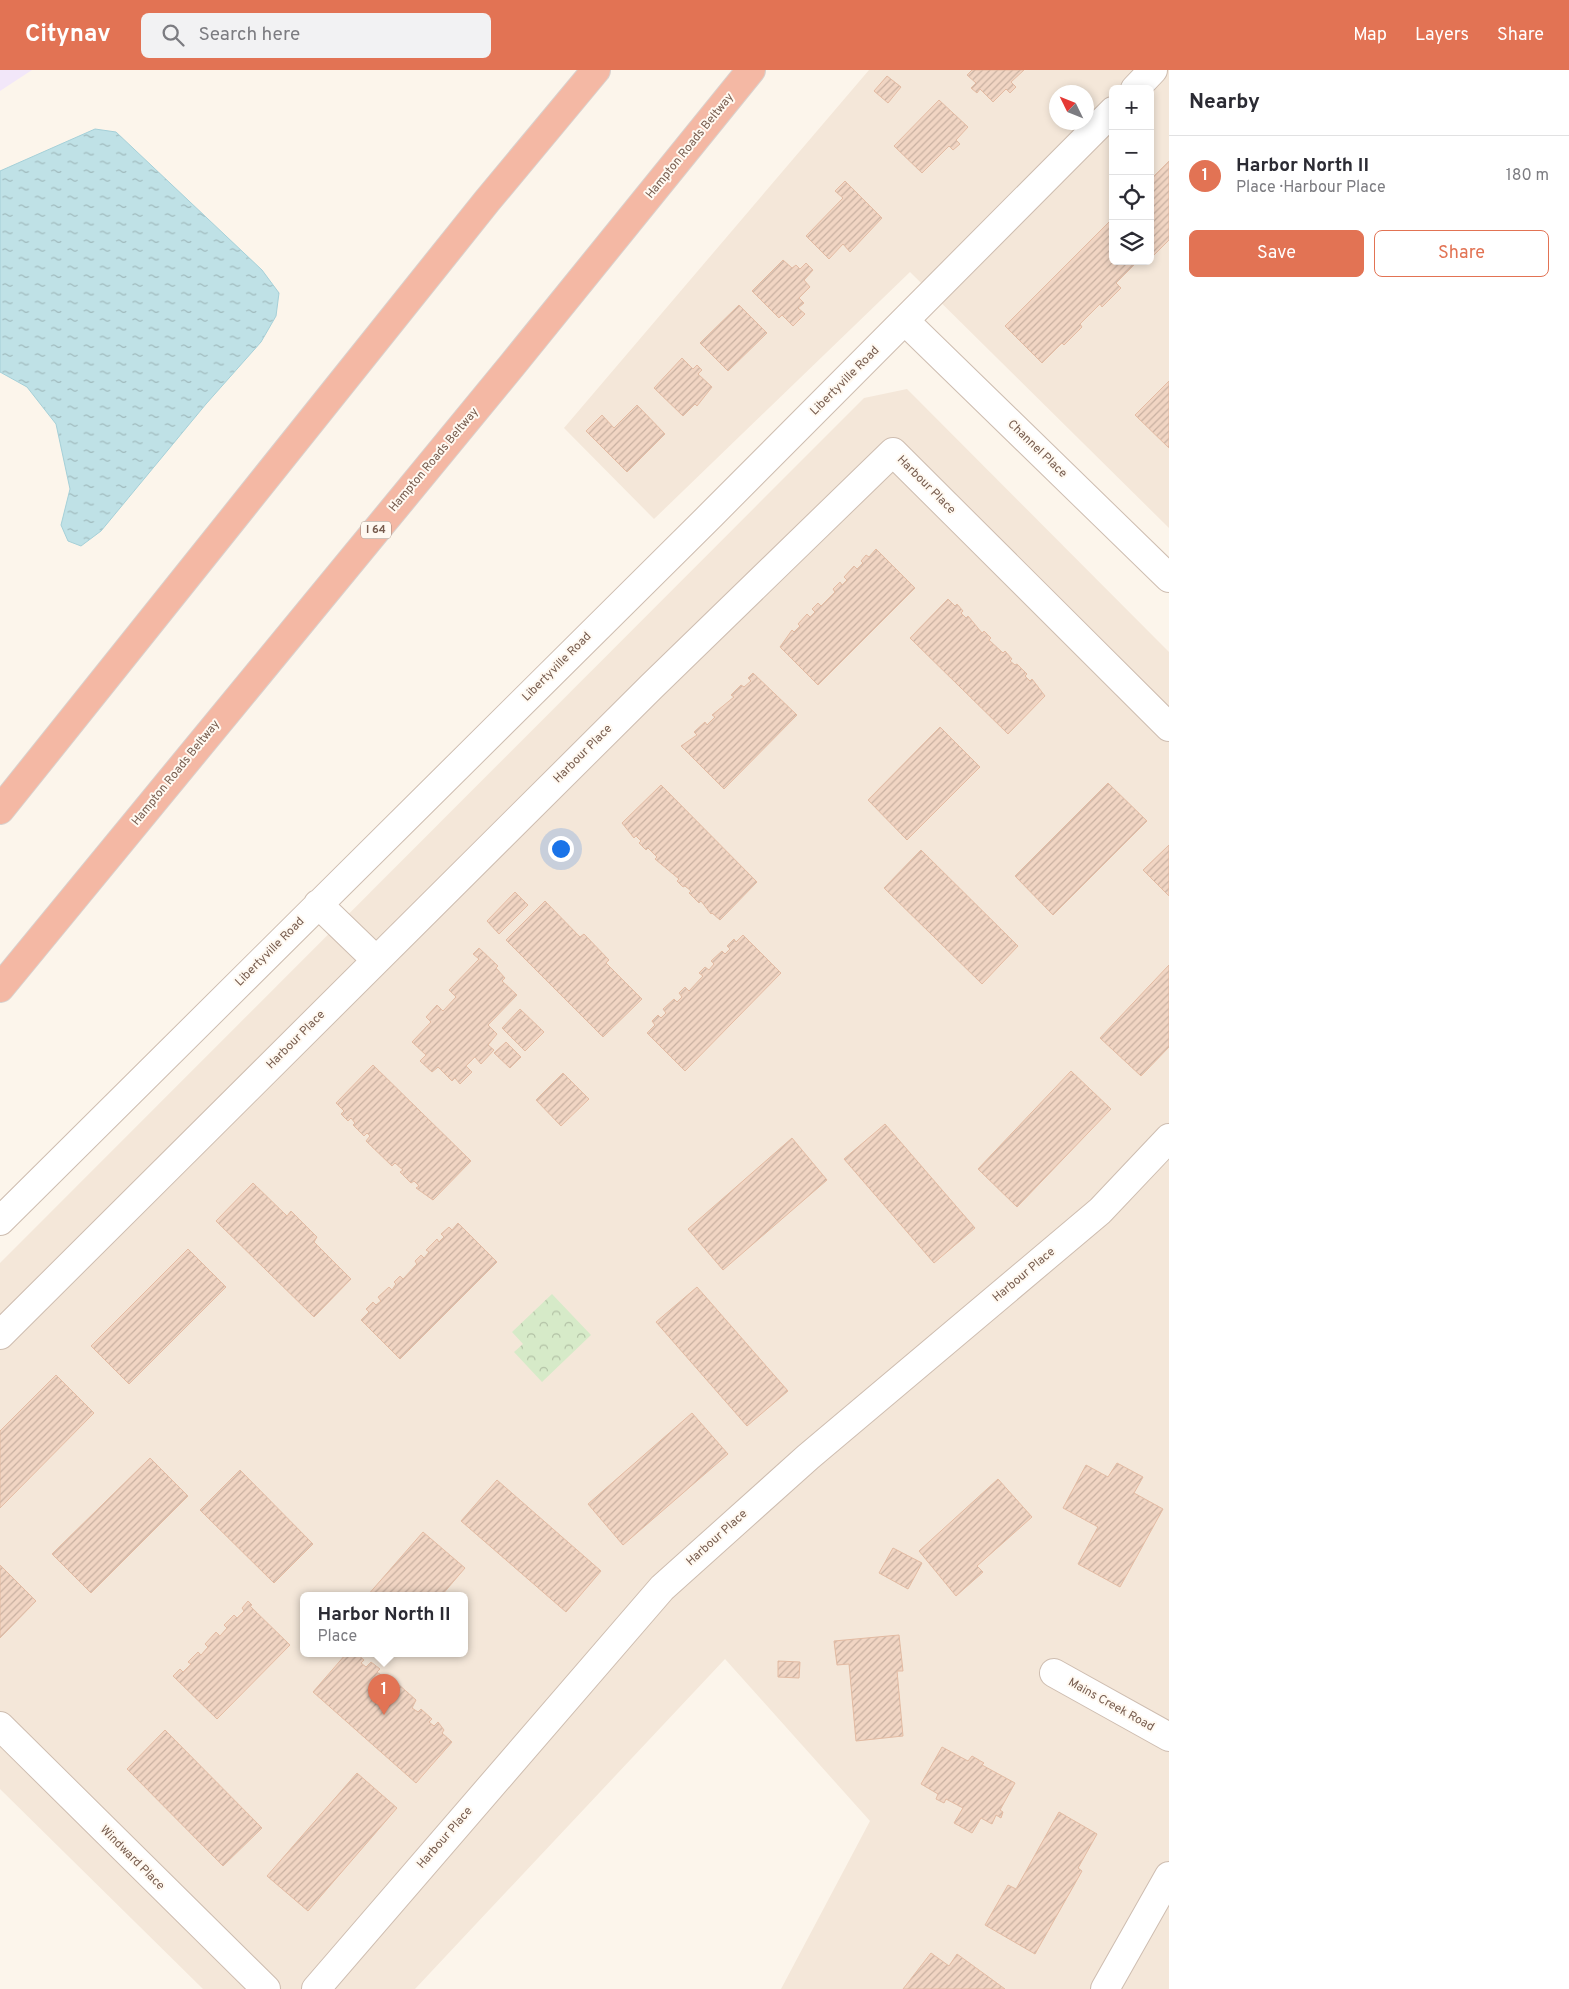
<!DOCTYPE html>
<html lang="en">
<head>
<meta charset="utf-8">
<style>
  :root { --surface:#fff; --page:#f2f2f3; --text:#2b2b33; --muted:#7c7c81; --line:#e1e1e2; --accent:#e27354 }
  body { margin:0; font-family:Overpass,sans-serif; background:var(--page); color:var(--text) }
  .controls { position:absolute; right:15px; top:15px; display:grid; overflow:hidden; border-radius:8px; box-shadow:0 2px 8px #0003 }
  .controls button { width:45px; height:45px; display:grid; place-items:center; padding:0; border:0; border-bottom:1px solid var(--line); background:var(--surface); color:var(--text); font:25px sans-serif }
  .compass { position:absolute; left:1049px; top:15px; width:45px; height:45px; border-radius:50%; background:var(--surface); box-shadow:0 2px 8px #0003; rotate:313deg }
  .you { position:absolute; left:560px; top:778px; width:18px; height:18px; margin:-12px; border:4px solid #fff; border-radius:50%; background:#1a73e8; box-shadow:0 0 0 8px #1a73e833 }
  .badge { display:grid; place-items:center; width:32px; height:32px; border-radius:50%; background:var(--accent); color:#fff; font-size:16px; font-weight:700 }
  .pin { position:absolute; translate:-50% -41px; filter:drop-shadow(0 1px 2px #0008) }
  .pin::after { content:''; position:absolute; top:26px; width:18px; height:15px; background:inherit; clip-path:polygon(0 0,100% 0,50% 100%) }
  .popup { position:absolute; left:300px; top:1522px; width:168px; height:65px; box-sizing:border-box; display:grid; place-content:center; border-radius:8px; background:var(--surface); filter:drop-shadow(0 1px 4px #0005); font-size:16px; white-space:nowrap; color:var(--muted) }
  .popup b { font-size:19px; color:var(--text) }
  .popup::after { content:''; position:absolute; left:50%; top:100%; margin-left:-10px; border:10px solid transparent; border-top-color:var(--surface) }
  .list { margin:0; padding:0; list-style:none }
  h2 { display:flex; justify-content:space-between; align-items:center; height:65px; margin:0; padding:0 20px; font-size:21px }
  h2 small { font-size:16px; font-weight:400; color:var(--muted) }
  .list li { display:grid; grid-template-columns:32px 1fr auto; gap:15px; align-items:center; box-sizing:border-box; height:80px; padding:0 20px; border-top:1px solid var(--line) }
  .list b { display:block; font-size:19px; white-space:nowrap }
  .list p { margin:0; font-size:16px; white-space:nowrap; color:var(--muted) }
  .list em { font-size:16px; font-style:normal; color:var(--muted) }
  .actions { display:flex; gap:10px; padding:15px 20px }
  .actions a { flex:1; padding:11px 0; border:1px solid var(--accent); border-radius:8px; text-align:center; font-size:18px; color:var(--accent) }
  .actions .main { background:var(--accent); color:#fff }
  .icon { flex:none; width:28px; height:28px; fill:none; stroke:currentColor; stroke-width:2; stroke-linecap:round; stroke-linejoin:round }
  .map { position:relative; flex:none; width:1169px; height:1919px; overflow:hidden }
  header { display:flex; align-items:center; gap:30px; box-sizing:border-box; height:70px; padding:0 25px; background:var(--accent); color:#fff }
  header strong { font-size:24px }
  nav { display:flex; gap:28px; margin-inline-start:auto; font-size:18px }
  .search { width:350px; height:45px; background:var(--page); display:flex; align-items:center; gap:12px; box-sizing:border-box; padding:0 18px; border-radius:8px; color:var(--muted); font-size:19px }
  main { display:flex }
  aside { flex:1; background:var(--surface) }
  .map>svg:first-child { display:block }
</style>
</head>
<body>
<header>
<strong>Citynav</strong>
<div class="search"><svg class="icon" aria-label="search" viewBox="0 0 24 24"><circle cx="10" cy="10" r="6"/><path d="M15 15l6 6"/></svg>Search here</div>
<nav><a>Map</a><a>Layers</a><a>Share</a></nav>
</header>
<main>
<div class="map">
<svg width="1169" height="1919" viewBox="0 0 1169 1919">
  <defs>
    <pattern id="park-crowns" width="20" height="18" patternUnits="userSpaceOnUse" patternTransform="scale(1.25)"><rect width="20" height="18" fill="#d6eac8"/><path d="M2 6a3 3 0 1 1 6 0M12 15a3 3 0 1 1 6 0" fill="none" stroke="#b2c1a5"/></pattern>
    <pattern id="water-ripples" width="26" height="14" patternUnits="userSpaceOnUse" patternTransform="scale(1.25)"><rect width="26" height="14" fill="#bfe1e6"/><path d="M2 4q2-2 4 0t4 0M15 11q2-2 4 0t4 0" fill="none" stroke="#a0babd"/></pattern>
    <pattern id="building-hatch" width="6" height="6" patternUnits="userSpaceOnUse" patternTransform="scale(1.25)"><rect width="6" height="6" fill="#f1d5c3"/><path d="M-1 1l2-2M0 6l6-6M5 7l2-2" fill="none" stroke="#c8b0a1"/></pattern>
  </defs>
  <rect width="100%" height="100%" fill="#fcf5eb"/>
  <path fill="#f4e7d9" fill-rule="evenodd" d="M869,0H1169V458L910,202L654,449L564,358ZM1113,19H1150V191H1113ZM1056,22H1086V52H1056Z
    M907,319L1169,582V1919H781L870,1751L725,1589L415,1919H203L0,1719V1193L864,328ZM304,1526H464V1584H304Z"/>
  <path fill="#f2e7f9" d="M0,0H32L0,21Z"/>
  <path fill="url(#park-crowns)" d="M552,1224L591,1265L542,1312L514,1282L523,1274L512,1262Z"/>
  <path fill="url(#water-ripples)" stroke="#a5d0d8" d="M95,59L116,62L262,200L279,223L276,246L261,272L206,334L101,461L81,476L68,471L61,455L70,419L56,354L27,317L0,302V101Z"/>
  <path fill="url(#building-hatch)" stroke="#e3bba3" d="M972,0H1024L1011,12L1016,17L1010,23L1006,19L993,32L980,19L977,23L971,18L976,13L967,5Z
    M887,6L901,17L888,33L874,21Z
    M939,30L968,57L956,70L960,74L953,80L949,76L922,103L894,76Z
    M1169,91V170L1153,186L1150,183V110Z
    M845,111L882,148L850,182L843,174L829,189L806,166L843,128L835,121Z
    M1113,148V191H1138L1116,213L1121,218L1102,237L1100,234L1080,254L1082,257L1064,275L1062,273L1042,293L1005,256Z
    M783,190L792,198L796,195L800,199L806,193L813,200L804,210L810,217L799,228L804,233L798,238L805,244L793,256L782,245L779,248L752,221Z
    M739,235L767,263L728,301L700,273Z
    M682,288L693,299L697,295L702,300L698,304L712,317L697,336L695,334L683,346L654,318Z
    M1169,311V378L1135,345Z
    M637,335L665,364L627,402L586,361L602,345L614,358Z
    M876,479L915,518L818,615L780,577L792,560L794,562L800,556L798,554L807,544L810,547L815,542L812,539L818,533L821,536L835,522L833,519L840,512L842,515L847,510L844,507L854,496L857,499L863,493L861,491L866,485L869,487Z
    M948,529L955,536L957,534L963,541L961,543L966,548L968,546L982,563L984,561L991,568L989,570L1003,583L1005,581L1012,589L1010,591L1015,595L1017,594L1027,604L1025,606L1030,611L1032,609L1045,626L1008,664L910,568Z
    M753,603L797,645L724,719L681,676L697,665L694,662L705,652L707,655L715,647L712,645L734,627L731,625L741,615L744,617L751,611L748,608Z
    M940,657L980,697L907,770L868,730Z
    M1108,713L1147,751L1053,845L1015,806Z
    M661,715L757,812L720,850L712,843L711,844L701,831L699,833L689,823L691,821L685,816L683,817L677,811L679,809L655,789L657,787L648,778L646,780L639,773L641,771L636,766L634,768L622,753Z
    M1169,775V826L1143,800Z
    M921,780L1018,876L982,914L884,818Z
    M515,822L528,835L499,864L487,851Z
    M545,831L580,867L584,864L609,890L606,893L642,929L603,967L506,870Z
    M743,865L781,903L685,1001L647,963L655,955L652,951L658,945L661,948L666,943L663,939L674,929L677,932L682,927L679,923L685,917L689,921L703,906L699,903L705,897L709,900L714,894L711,891L722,881L725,884L730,879L727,876L734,869L736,872Z
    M479,878L498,896L496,898L505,908L502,911L517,925L488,955L497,964L488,975L494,980L481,994L475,987L466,996L472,1002L460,1014L455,1008L452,1011L438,997L432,1002L420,991L426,985L412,972L431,952L426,947L437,935L443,941L456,927L449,920L479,889L473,884Z
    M1169,895V977L1141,1006L1100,968Z
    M520,939L544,962L525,981L502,958Z
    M506,972L521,987L510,998L494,983Z
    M373,995L471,1091L433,1130L416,1118L419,1116L414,1111L411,1113L400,1102L403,1100L395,1093L392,1096L366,1071L370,1066L367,1063L364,1066L353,1055L355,1053L351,1048L348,1051L341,1044L344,1041L336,1033Z
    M1071,1001L1111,1039L1017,1137L978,1099Z
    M563,1003L589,1029L561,1056L536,1030Z
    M885,1054L975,1158L934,1193L844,1089Z
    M792,1068L827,1110L723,1200L688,1159Z
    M253,1113L287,1146L291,1141L317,1167L314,1172L351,1209L314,1247L216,1151Z
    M458,1153L497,1192L400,1289L361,1250L369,1242L366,1239L373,1232L376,1235L381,1231L378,1227L389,1217L392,1220L396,1214L394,1212L400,1206L403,1209L417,1194L415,1191L421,1185L424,1188L429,1182L426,1180L437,1169L439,1172L444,1167L441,1164L449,1157L452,1160Z
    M188,1179L226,1217L129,1314L91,1276Z
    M697,1217L788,1321L747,1356L656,1252Z
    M56,1305L94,1343L0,1438V1361Z
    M692,1343L728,1384L623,1475L588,1434Z
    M150,1388L188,1426L91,1523L52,1484Z
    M1117,1393L1143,1407L1134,1423L1163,1439L1120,1517L1078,1494L1098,1457L1063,1438L1086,1395L1108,1407Z
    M240,1400L313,1474L274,1513L200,1440Z
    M998,1409L1032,1447L977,1496L983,1502L956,1526L919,1481Z
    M497,1410L601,1501L566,1542L461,1451Z
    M423,1462L465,1498L441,1526H367Z
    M893,1478L922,1493L908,1519L879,1503Z
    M0,1495L36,1531L0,1568Z
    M248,1531L252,1535L250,1536L290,1575L217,1649L173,1606L180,1599L183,1602L191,1594L188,1592L198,1582L201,1585L208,1577L205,1574L216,1562L220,1566L227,1558L224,1555L234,1545L237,1548L244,1541L242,1538Z
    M899,1565L903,1601H897L903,1666L856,1671L849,1594L837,1595L834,1571Z
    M346,1584L354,1586L357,1584L364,1590L361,1593L366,1597L371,1592L380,1599L377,1602L381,1605L378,1607L383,1611L388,1605L416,1630L412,1638L418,1642L421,1639L432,1649L429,1652L434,1656L438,1652L444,1660L442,1663L452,1672L416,1713L313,1622Z
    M778,1591L800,1592L799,1608L778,1607Z
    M165,1660L262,1758L223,1796L127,1699Z
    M942,1677L968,1691L972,1686L984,1693L982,1695L1015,1713L1000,1740L1003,1742L1001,1748L996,1745L992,1754L981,1748L972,1763L954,1753L963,1738L946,1729L944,1733L936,1729L938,1724L921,1714Z
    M357,1703L397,1738L308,1841L267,1806Z
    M1059,1742L1097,1764L1078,1798L1082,1801L1035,1884L985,1855L1008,1815L1016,1819Z
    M931,1883L949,1896L957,1884L1005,1919H903Z"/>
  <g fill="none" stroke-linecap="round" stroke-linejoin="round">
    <g stroke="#cebdb0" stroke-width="30">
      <path id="minor" d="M1135,19L1153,0
        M905,251L1169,508
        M318,834L376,890
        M0,1151L711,445L1113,41
        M0,1265L651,617L893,382L1169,657
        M1054,1603L1169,1667
        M0,1656L266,1919
        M316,1919L662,1518L808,1387L1100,1141L1169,1068
        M1105,1919L1169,1806"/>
    </g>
    <g stroke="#d9d1cd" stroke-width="30">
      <path id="motorway" d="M0,740L487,131L596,0
        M0,918L513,294L751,0"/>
    </g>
    <use href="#minor" stroke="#fff" stroke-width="28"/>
    <use href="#motorway" stroke="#f4b8a4" stroke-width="28"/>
  </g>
  <g text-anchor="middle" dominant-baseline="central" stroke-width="4" stroke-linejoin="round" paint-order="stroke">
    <rect fill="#fff9f1" stroke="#a08b7f" stroke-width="1" x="361" y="451.5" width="30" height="17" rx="4"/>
    <g font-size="11" font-weight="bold" fill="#775c4e">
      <text x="376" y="460">I 64</text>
    </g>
    <g font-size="12" fill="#775c4e" stroke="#fff9f1">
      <text transform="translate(690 76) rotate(-51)">Hampton Roads Beltway</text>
      <text transform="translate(845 311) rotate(-45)">Libertyville Road</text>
      <text transform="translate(1037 379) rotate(44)">Channel Place</text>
      <text transform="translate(434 390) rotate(-50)">Hampton Roads Beltway</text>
      <text transform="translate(926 415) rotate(45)">Harbour Place</text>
      <text transform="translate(557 597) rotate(-45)">Libertyville Road</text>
      <text transform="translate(583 684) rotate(-45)">Harbour Place</text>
      <text transform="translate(176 703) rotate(-51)">Hampton Roads Beltway</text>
      <text transform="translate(270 882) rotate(-45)">Libertyville Road</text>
      <text transform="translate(296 970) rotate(-45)">Harbour Place</text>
      <text transform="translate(1024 1205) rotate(-40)">Harbour Place</text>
      <text transform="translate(717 1468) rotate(-42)">Harbour Place</text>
      <text transform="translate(1111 1635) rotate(29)">Mains Creek Road</text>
      <text transform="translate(445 1768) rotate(-49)">Harbour Place</text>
      <text transform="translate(132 1788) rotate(45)">Windward Place</text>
    </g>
  </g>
</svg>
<div class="controls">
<button>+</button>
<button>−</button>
<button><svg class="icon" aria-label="locate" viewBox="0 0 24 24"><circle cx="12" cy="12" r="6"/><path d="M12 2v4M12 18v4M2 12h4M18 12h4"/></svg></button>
<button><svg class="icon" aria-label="layers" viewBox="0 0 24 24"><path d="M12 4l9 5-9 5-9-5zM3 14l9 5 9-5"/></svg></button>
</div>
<svg class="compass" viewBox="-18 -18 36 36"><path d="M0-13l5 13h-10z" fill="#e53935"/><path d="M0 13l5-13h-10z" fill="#7c7c81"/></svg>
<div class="you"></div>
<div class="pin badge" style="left:384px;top:1645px">1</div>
<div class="popup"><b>Harbor North II</b>Place</div>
</div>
<aside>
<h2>Nearby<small></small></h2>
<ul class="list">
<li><span class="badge">1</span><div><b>Harbor North II</b><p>Place · Harbour Place</p></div><em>180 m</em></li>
</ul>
<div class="actions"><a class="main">Save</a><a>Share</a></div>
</aside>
</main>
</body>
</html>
